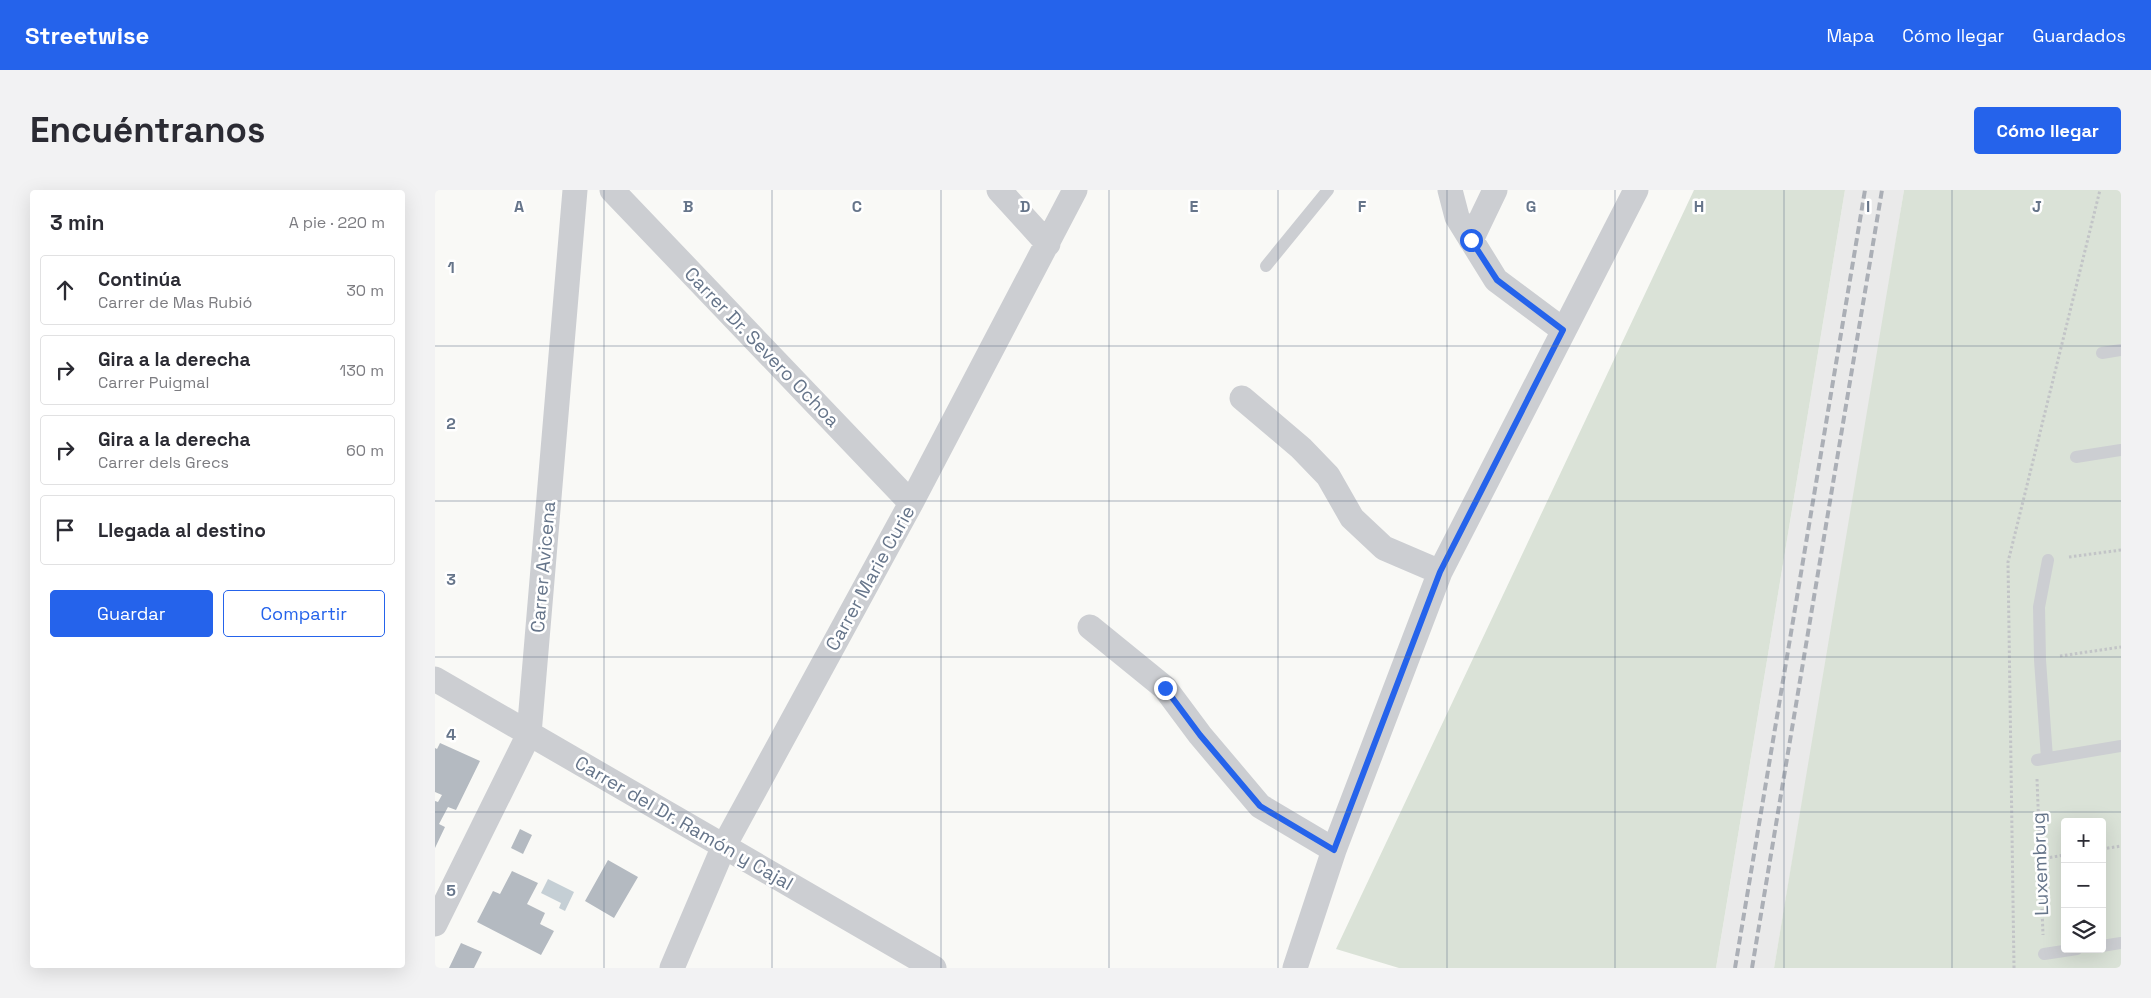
<!DOCTYPE html>
<html lang="es">
<head>
<meta charset="utf-8">
<style>
  :root { --surface:#fff; --page:#f2f2f3; --text:#2b2b33; --muted:#7c7c81; --line:#e1e1e2; --accent:#2563eb }
  body { margin:0; font-family:"Space Grotesk",sans-serif; background:var(--page); color:var(--text) }
  .controls { position:absolute; right:15px; bottom:15px; display:grid; overflow:hidden; border-radius:5px; box-shadow:0 5px 20px #0002 }
  .controls button { width:45px; height:45px; display:grid; place-items:center; padding:0; border:0; border-bottom:1px solid var(--line); background:var(--surface); color:var(--text); font:25px sans-serif }
  .stop { position:absolute; width:15px; height:15px; margin:-11px; border:4px solid #2563eb; border-radius:50%; background:#fff }
  .stop.end { background:#2563eb; border-color:#fff; box-shadow:0 1px 5px #0008 }
  .list { margin:0; padding:0; list-style:none }
  h2 { display:flex; justify-content:space-between; align-items:center; height:65px; margin:0; padding:0 20px; font-size:21px }
  h2 small { font-size:16px; font-weight:400; color:var(--muted) }
  .list li { display:grid; grid-template-columns:32px 1fr auto; gap:15px; align-items:center; box-sizing:border-box; height:70px; margin:0 10px 10px; padding:0 10px; border:1px solid var(--line); border-radius:5px }
  .list b { display:block; font-size:19px; white-space:nowrap }
  .list p { margin:0; font-size:16px; white-space:nowrap; color:var(--muted) }
  .list em { font-size:16px; font-style:normal; color:var(--muted) }
  .actions { display:flex; gap:10px; padding:15px 20px }
  .actions a { flex:1; padding:11px 0; border:1px solid var(--accent); border-radius:5px; text-align:center; font-size:18px; color:var(--accent) }
  .actions .main { background:var(--accent); color:#fff }
  .icon { flex:none; width:28px; height:28px; fill:none; stroke:currentColor; stroke-width:2; stroke-linecap:round; stroke-linejoin:round }
  .map { position:relative; flex:none; width:1686px; height:778px; overflow:hidden; border-radius:5px }
  header { display:flex; align-items:center; gap:30px; box-sizing:border-box; height:70px; padding:0 25px; background:var(--accent); color:#fff }
  header strong { font-size:24px }
  nav { display:flex; gap:28px; margin-inline-start:auto; font-size:18px }
  .intro { display:flex; align-items:center; justify-content:space-between; box-sizing:border-box; height:120px; padding:0 30px }
  h1 { margin:0; font-size:35px }
  .button { padding:12px 22px; border-radius:5px; background:var(--accent); color:#fff; font-size:18px; font-weight:700 }
  main { display:flex; gap:30px; padding:0 30px }
  aside { flex:1; background:var(--surface); border-radius:5px; box-shadow:0 5px 20px #0002 }
  .map>svg:first-child { display:block }
</style>
</head>
<body>
<header>
<strong>Streetwise</strong>
<nav><a>Mapa</a><a>Cómo llegar</a><a>Guardados</a></nav>
</header>
<div class="intro"><h1>Encuéntranos</h1><a class="button">Cómo llegar</a></div>
<main>
<aside>
<h2>3 min<small>A pie · 220 m</small></h2>
<ul class="list">
<li><svg class="icon" aria-label="ahead" viewBox="0 0 24 24"><path d="M12 20V5M6 11l6-6 6 6"/></svg><div><b>Continúa</b><p>Carrer de Mas Rubió</p></div><em>30 m</em></li>
<li><svg class="icon" aria-label="right" viewBox="0 0 24 24"><path d="M7 20v-9h11M14 6l5 5-5 5"/></svg><div><b>Gira a la derecha</b><p>Carrer Puigmal</p></div><em>130 m</em></li>
<li><svg class="icon" aria-label="right" viewBox="0 0 24 24"><path d="M7 20v-9h11M14 6l5 5-5 5"/></svg><div><b>Gira a la derecha</b><p>Carrer dels Grecs</p></div><em>60 m</em></li>
<li><svg class="icon" aria-label="arrive" viewBox="0 0 24 24"><path d="M6 21V4h12l-3 4 3 4H6"/></svg><div><b>Llegada al destino</b></div></li>
</ul>
<div class="actions"><a class="main">Guardar</a><a>Compartir</a></div>
</aside>
<div class="map">
<svg width="1686" height="778" viewBox="0 0 1686 778">
  <rect width="100%" height="100%" fill="#f9f9f6"/>
  <path fill="#eaeaea" d="M1410,0H1469L1425,274L1339,778H1281Z"/>
  <path fill="#dae2d7" fill-rule="evenodd" d="M1259,0H1410L1281,778H964L901,759Z
    M1469,0H1686V778H1339ZM1630,632H1667V759H1630Z"/>
  <path fill="#c5cfd5" d="M113,689L139,702L130,721L124,718L126,713L106,703Z"/>
  <path fill="#b4bac1" d="M5,553L45,571L21,620L13,617L4,634L10,637L0,658V611L3,612L7,605L0,602V558L2,559Z
    M85,639L97,645L88,664L76,658Z
    M173,670L203,687L179,728L150,711Z
    M77,681L103,693L92,714L110,723L105,734L119,741L106,765L42,732L58,701L65,704Z
    M26,753L47,762L39,778H14Z"/>
  <g fill="none" stroke-linecap="round" stroke-linejoin="round">
    <path stroke="#c2c4c7" stroke-width="3" stroke-dasharray="2.5 2.5" stroke-linecap="butt" d="M1634,367L1686,360
      M1625,466L1686,457
      M1602,589L1608,745
      M1667,659L1686,656
      M1605,669L1630,665
      M1579,778L1573,372L1665,0"/>
    <path stroke="#ccced2" stroke-width="12" d="M831,76L893,0
      M1667,163L1686,160
      M1641,267L1686,260
      M1612,568L1605,470L1604,417L1613,370
      M1602,570L1686,556
      M1667,756L1686,753
      M1609,764L1642,759"/>
    <path stroke="#ccced2" stroke-width="25" d="M177,0L476,313
      M564,0L613,54
      M1015,0L1022,27L1061,90L1128,140
      M1036,50L1060,0
      M807,208L866,258L893,286L917,328L949,358L1005,382
      M655,437L730,498L765,545L825,616L899,660
      M0,489L499,778
      M0,734L94,544L140,0
      M237,778L289,656L476,313L640,0
      M860,778L899,660L1005,382L1201,0"/>
    <path stroke="#abafb6" stroke-width="4" stroke-dasharray="8 4" stroke-linecap="butt" d="M1300,778L1430,0
      M1317,778L1447,0"/>
  </g>
  <g fill="none" stroke-linecap="round" stroke-linejoin="round">
    <path stroke="#2563eb" stroke-width="6" d="M730,498L765,545L825,616L899,660L1005,382L1128,140L1062,90L1036,50"/>
  </g>
  <path fill="none" stroke="#66758a" stroke-width="1" stroke-opacity="0.55" d="M169,0V778M337,0V778M506,0V778M674,0V778M843,0V778M1012,0V778M1180,0V778M1349,0V778M1517,0V778M0,156H1686M0,311H1686M0,467H1686M0,622H1686"/>
  <g text-anchor="middle" dominant-baseline="central" stroke-width="5" stroke-linejoin="round" paint-order="stroke">
    <g font-size="19" fill="#66758a" stroke="#fff">
      <text transform="translate(327 157) rotate(46)">Carrer Dr. Severo Ochoa</text>
      <text transform="translate(108 377) rotate(-85)">Carrer Avicena</text>
      <text transform="translate(435 388) rotate(-61)">Carrer Marie Curie</text>
      <text transform="translate(249 633) rotate(30)">Carrer del Dr. Ramón y Cajal</text>
      <text transform="translate(1605 674) rotate(-92)">Luxembrug</text>
    </g>
  </g>
  <g font-size="16" text-anchor="middle" font-weight="bold" fill="#66758a" stroke="#fff" stroke-width="5" stroke-linejoin="round" paint-order="stroke">
    <text x="84" y="22">A</text>
    <text x="253" y="22">B</text>
    <text x="422" y="22">C</text>
    <text x="590" y="22">D</text>
    <text x="759" y="22">E</text>
    <text x="927" y="22">F</text>
    <text x="1096" y="22">G</text>
    <text x="1264" y="22">H</text>
    <text x="1433" y="22">I</text>
    <text x="1602" y="22">J</text>
    <text x="16" y="83">1</text>
    <text x="16" y="239">2</text>
    <text x="16" y="395">3</text>
    <text x="16" y="550">4</text>
    <text x="16" y="706">5</text>
  </g>
</svg>
<div class="controls">
<button>+</button>
<button>−</button>
<button><svg class="icon" aria-label="layers" viewBox="0 0 24 24"><path d="M12 4l9 5-9 5-9-5zM3 14l9 5 9-5"/></svg></button>
</div>
<div class="stop" style="left:1036px;top:50px"></div>
<div class="stop end" style="left:730px;top:498px"></div>
</div>
</main>
</body>
</html>
